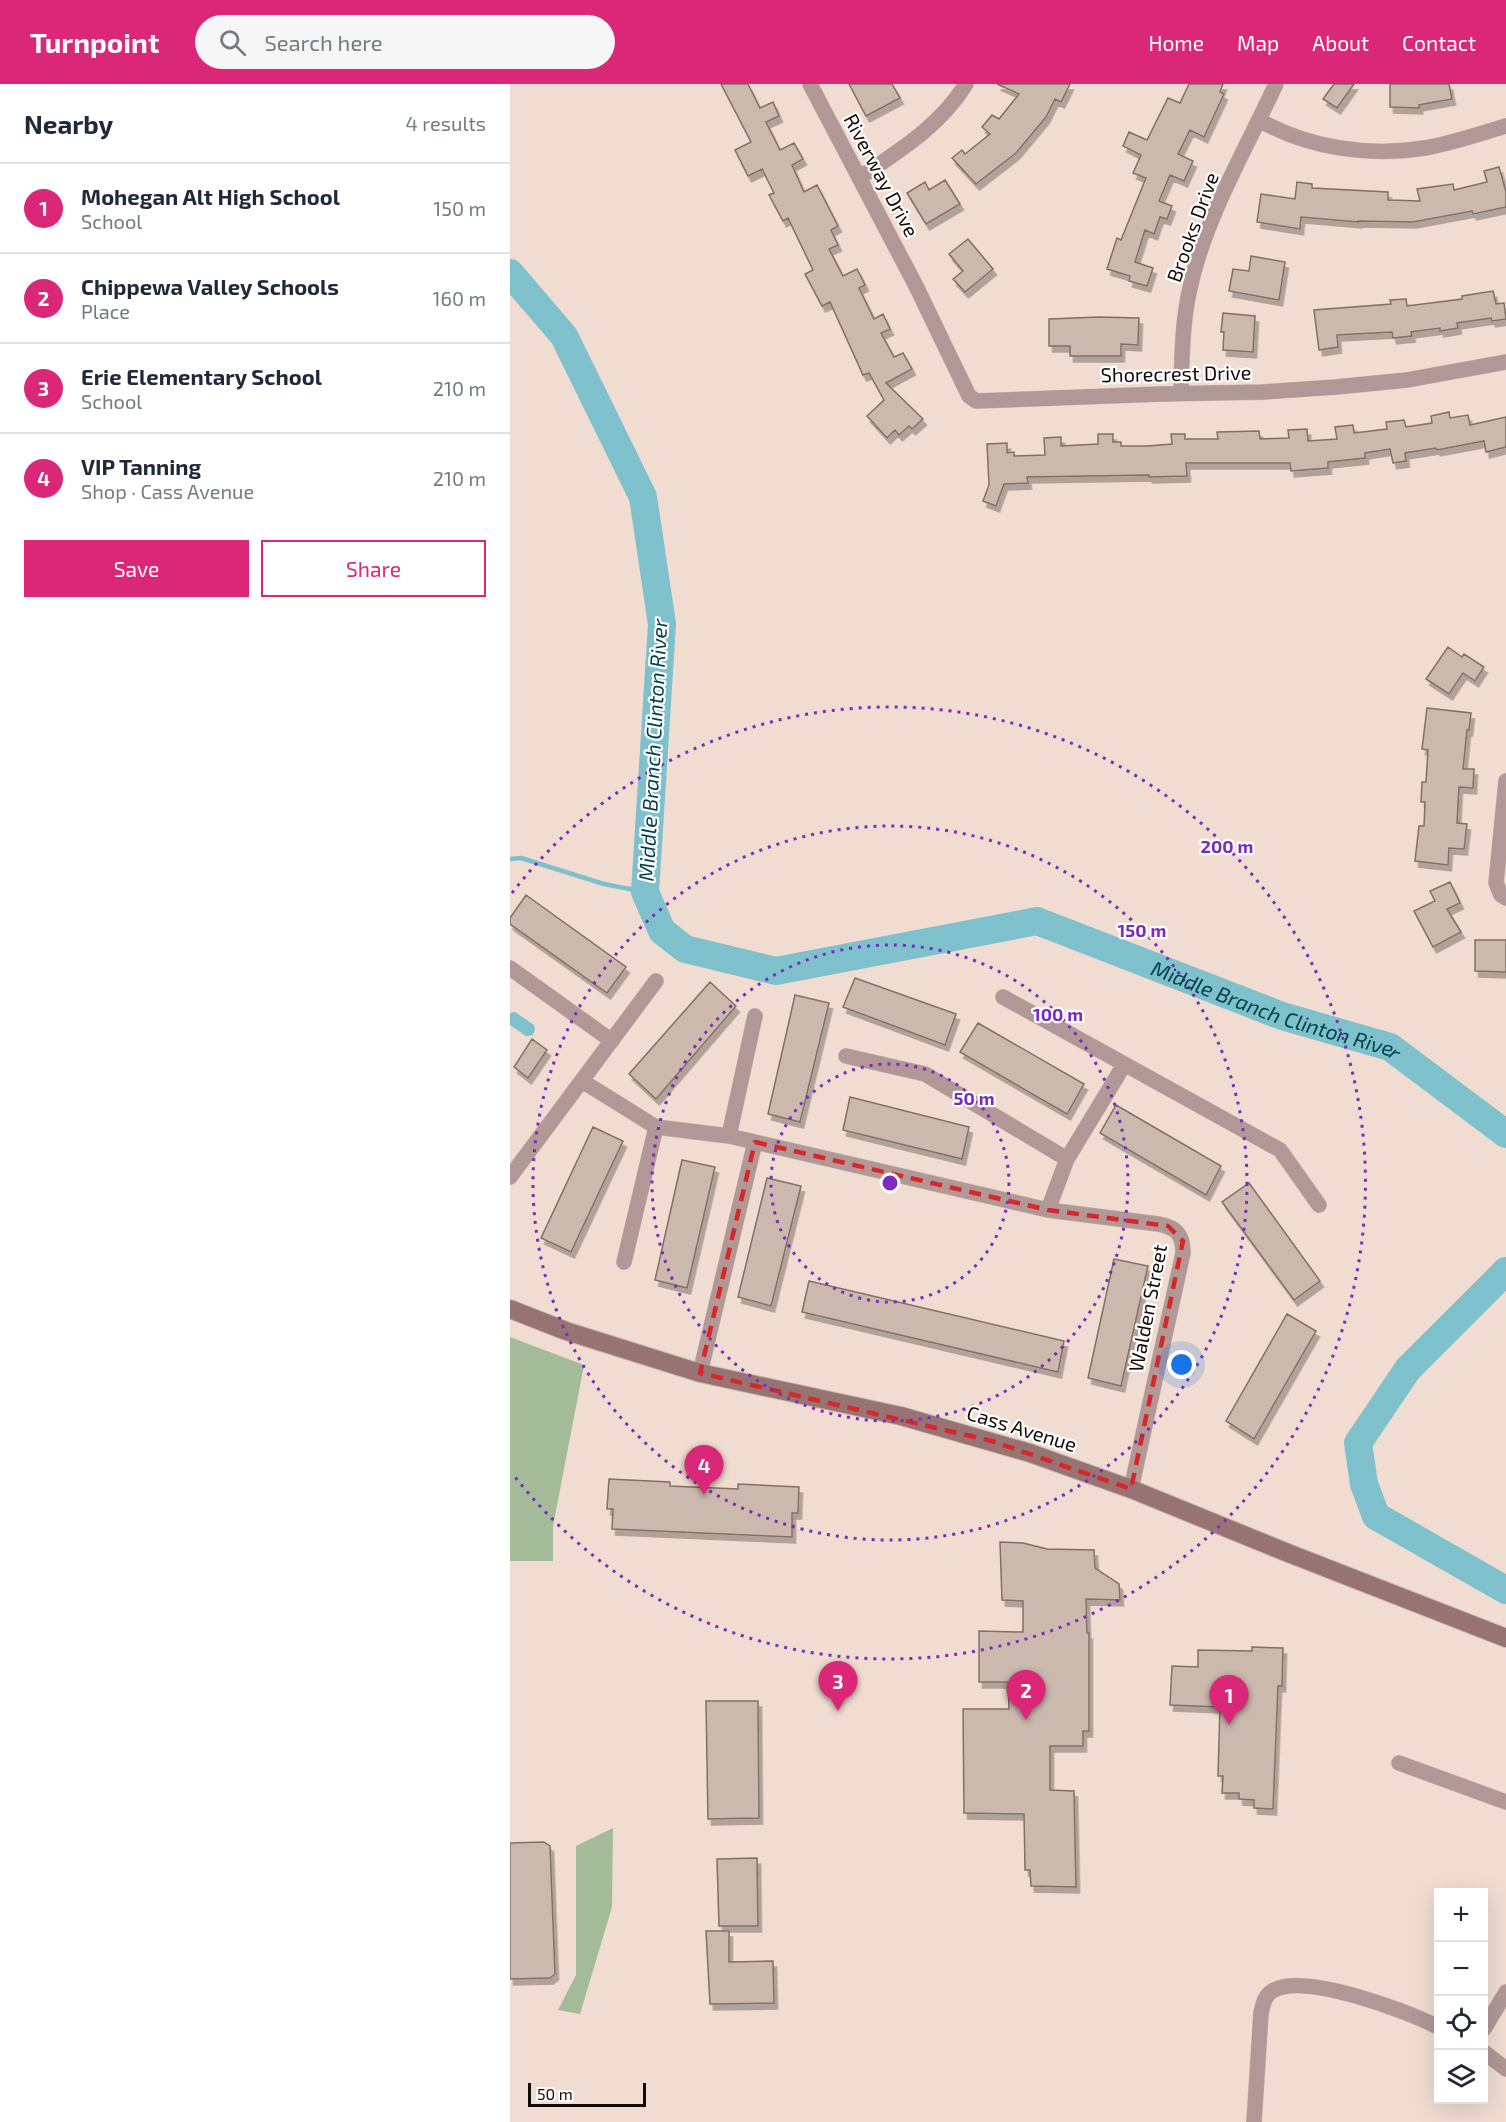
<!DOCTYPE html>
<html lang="en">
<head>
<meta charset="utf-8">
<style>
  :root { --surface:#fff; --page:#f6f6f7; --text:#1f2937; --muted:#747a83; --line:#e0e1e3; --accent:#db2777 }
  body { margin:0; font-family:"Exo 2",sans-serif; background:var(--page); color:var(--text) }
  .controls { position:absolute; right:18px; bottom:18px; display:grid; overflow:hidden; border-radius:0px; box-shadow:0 6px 24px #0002 }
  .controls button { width:54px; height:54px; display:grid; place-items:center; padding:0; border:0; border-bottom:2px solid var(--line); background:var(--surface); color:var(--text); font:30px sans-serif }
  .scale { position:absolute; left:18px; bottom:15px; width:118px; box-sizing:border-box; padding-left:6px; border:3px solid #110b07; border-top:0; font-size:16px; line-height:21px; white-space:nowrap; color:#110b07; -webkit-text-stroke:4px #fff; paint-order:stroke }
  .you { position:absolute; left:672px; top:1281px; width:21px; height:21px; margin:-15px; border:4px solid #fff; border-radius:50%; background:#1a73e8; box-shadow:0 0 0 9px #1a73e833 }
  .badge { display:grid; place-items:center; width:39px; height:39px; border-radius:50%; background:var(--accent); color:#fff; font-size:20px; font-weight:700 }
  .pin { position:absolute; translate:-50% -50px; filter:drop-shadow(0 2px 3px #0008) }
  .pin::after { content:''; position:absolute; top:32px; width:21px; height:18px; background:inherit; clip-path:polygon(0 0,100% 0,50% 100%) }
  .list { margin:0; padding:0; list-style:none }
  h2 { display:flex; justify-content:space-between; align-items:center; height:78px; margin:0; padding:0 24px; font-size:26px }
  h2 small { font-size:20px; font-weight:400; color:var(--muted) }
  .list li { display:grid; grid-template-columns:39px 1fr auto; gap:18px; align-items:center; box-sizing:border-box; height:90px; padding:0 24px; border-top:2px solid var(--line) }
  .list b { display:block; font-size:22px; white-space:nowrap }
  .list p { margin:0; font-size:20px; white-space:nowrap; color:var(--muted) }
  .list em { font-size:20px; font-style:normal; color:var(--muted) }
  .actions { display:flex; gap:12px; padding:18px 24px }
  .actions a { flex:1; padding:14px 0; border:2px solid var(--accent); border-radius:0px; text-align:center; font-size:21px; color:var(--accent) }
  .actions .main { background:var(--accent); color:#fff }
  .icon { flex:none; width:33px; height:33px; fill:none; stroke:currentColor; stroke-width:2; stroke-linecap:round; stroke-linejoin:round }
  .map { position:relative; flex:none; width:996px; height:2038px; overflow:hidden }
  header { display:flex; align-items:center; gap:36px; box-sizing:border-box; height:84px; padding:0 30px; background:var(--accent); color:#fff }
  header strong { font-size:28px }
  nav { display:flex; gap:33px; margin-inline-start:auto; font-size:21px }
  .search { width:420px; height:54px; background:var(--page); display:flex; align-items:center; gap:15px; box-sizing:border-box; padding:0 21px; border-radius:33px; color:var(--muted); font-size:22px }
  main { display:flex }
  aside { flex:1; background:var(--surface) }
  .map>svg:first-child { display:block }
</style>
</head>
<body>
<header>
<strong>Turnpoint</strong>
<div class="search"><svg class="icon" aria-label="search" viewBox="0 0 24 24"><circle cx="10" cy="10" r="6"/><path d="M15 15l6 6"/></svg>Search here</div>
<nav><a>Home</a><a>Map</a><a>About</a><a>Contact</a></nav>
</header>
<main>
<aside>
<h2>Nearby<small>4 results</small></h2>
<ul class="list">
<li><span class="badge">1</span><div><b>Mohegan Alt High School</b><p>School</p></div><em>150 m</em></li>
<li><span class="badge">2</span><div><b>Chippewa Valley Schools</b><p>Place</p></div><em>160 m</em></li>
<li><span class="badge">3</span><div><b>Erie Elementary School</b><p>School</p></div><em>210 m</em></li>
<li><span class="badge">4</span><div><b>VIP Tanning</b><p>Shop · Cass Avenue</p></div><em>210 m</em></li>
</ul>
<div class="actions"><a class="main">Save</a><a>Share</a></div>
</aside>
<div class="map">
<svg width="996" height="2038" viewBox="0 0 996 2038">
  <defs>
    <filter id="shadow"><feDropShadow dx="3.5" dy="6" stdDeviation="0" flood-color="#0004"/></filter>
  </defs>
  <rect width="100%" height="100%" fill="#f0dcd0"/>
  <path fill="#a4bb99" d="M0,1253L74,1281L43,1442V1477H0Z
    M103,1744L102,1823L70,1930L48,1926L66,1891V1762Z"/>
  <path fill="#7ec0cc" d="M5,928L24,941L25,945L23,951L16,952L0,941V929Z"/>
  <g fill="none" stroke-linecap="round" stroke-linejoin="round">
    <path stroke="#7ec0cc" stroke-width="4.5" d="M0,775L11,774L94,800L135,808"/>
    <g stroke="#7ec0cc" stroke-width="28">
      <path id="s1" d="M0,189L54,252L133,413L152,540L135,808L152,847L175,865L266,887L527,837L772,932L880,963L996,1050"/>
      <path d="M996,1187L898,1285L848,1359L854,1400L866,1432L996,1506"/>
    </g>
  </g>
  <path fill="#ccb9ad" stroke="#817065" stroke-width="1.5" filter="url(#shadow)" d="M211,0H238L250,24L263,18L269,32L256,38L270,66L284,59L293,75L282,81L294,108L307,101L328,142L321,146L328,161L319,165L333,192L347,185L355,201L349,204L364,235L373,230L380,245L371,249L384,273L393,269L402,285L376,299L413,335L402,345L399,342L389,351L385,346L377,354L357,332L374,316L359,289L353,291L320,218L312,222L295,190L303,186L278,134L273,137L259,111L264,109L252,85L238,92L225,66L241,58Z
    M339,0H382L390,14L356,32Z
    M487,0H560L551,18L545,15L536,33L506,69L466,100L442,74L452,66L455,70L480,50L472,43L482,31L489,35L509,10Z
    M679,0H713L710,8L714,10L694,53L680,46L668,70L683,77L674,97L660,91L649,117L662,122L657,135L650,133L644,150L635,146L625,178L643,184L637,202L619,197L620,192L597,185L607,154L611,156L636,94L623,89L631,71L613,62L619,48L637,56L658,14L670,19Z
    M824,0H844L827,24L813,15Z
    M880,0H939L942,15L909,21V24L880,23Z
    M989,83L996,108V123L963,130L962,127L903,138L848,137V138L791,133L790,145L747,138L751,110L785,115L787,98L802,100V104L878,108V116L910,117L907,105L943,100L944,106L977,98L974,87Z
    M435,96L450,120L416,140L397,109L415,98L419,106Z
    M458,155L483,185L455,208L443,195L453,187L439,170Z
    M741,172L775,178L769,216L719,207L723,185L739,187Z
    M983,207L986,220L994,219L996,235L982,237L981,234L947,239L948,244L930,247V244L901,248L902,252L883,254L882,248L827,251L828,263L809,266L804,226L881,220L880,216L896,215L897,222L952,215V212Z
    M713,229L745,232L743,268L713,266L714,248H711Z
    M589,233L629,234L628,261L611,260V272H560V262H539V235Z
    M939,328L940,334L958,331L960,341L996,333V363L976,368L974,357L927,366L926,364L895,369L896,377L883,379L880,365L855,369V374L818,378V384L781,387L780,379H676L677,392L639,393V391L517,393L518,399L494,400L486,422L473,417L479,401L477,360L497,359V369L504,368V372L535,371L534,354L551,353V362L588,360V350H603V358H611V362H637L662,360L661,350H675V355H708L707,348L749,347L750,355L779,354L778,346L797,345L798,357L827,355L825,343L843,341L844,349L877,345L876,338L894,336L896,343L922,339L921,332Z
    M938,563L952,573L954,570L974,583L965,597L953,589L939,610L916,595Z
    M917,624L961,629L959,646H957L953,685H964L963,704L949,703L947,739L957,740L954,765L939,764L938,781L905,777L909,742H914L915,718H911L912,698H916L918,666L912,665Z
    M940,798L950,819L937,825L951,848L923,863L904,827L925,817L920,807Z
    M16,811L116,883L97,909L0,840V834Z
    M965,856H996V888L965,887Z
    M345,894L446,930L435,961L333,923Z
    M200,898L226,922L146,1015L119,990Z
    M285,911L319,919L290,1038L258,1030Z
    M468,939L574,1000L557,1030L450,968Z
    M22,955L37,966L18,994L4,983Z
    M340,1013L459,1043L452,1075L333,1046Z
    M606,1021L711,1082L696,1111L590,1049Z
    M83,1043L113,1057L61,1168L31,1154Z
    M172,1076L205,1083L177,1204L145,1196Z
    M257,1094L291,1102L261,1222L228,1213Z
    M739,1099L810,1197L784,1216L712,1118Z
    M604,1175L638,1182L611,1302L578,1294Z
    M299,1197L554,1257L548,1288L292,1228Z
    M777,1230L806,1247L744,1355L716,1337Z
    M99,1395L160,1398V1402L228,1405V1400L289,1403L288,1429H282V1453L102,1445L103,1425H97Z
    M490,1458L513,1459L537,1465L584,1466L585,1484L609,1500L610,1516L576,1515L577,1549H579V1647H573V1662H540V1706L564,1707L566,1803L521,1802L520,1786H515L514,1730L454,1729L453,1625H499L498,1598H469V1547L513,1548V1517L492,1516Z
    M742,1563L773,1564L772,1602H768L763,1725L744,1724V1716L729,1715V1709H712L713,1692H708L710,1623L660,1621L662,1582L688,1583V1566L742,1567Z
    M196,1617H248L249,1734L198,1735Z
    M34,1758L40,1762L45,1890L40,1894L0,1895V1759Z
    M247,1774L248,1842H209L207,1775Z
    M196,1847H219V1878L263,1877L264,1919L200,1920Z"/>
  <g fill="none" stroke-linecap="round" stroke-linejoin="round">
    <g stroke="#ccbbb0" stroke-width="16">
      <path id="street" d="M300,0L406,202L459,312L466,317L651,310L753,308L826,303L897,296L996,278
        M749,36C798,64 859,73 915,64C943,59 969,50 996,42
        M349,94C389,67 430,42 456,0
        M671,309C672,274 672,238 680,204C695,134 736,65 766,0
        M996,697L986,799L991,811L996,814
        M0,884L102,957
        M493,913L770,1066L809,1121
        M336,972L415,990L557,1075
        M72,997L146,1043L219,1052L538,1126L648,1140C666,1143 673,1150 673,1169L621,1405
        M219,1052L245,932
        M0,1093L146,897
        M538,1126L557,1075L614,981
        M114,1178L146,1043
        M190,1289L245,1058
        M889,1679L996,1718
        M974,1945L996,1908
        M974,1968L996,1985
        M744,2038L751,1929C753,1920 755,1910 764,1906C796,1889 897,1927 928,1943"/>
    </g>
    <g stroke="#ccbbb0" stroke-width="20">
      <path id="secondary" d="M0,1225L56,1247L190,1289L391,1332L520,1369L621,1405L778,1469L996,1554"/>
    </g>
    <use href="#street" stroke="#b19796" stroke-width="15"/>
    <use href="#secondary" stroke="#987373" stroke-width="18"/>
  </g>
  <path fill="none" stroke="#d62828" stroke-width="4.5" stroke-dasharray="12 8" stroke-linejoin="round" d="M245,1058L538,1126L658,1142L673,1157L621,1405L482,1357L190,1289Z"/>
  <g fill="none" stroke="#7b2cbf" stroke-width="3" stroke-dasharray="3 6">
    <circle cx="380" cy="1099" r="119"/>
    <circle cx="380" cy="1099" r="238"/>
    <circle cx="380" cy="1099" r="357"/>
    <path d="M2 809A476 476 0 1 1 2 1389"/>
  </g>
  <g text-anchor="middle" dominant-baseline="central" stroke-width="4.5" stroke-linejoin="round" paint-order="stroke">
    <g font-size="20" fill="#110b07" stroke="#fff">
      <text transform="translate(372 91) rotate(62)">Riverway Drive</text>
      <text transform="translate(682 143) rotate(-70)">Brooks Drive</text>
      <text transform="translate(666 289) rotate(-1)">Shorecrest Drive</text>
      <text transform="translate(637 1224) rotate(-79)">Walden Street</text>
      <text transform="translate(512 1344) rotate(17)">Cass Avenue</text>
    </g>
    <g font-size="21" font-style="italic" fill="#00404a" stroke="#fff">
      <text transform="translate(142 666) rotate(-87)">Middle Branch Clinton River</text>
      <text stroke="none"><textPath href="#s1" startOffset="1346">Middle Branch Clinton River</textPath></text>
    </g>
  </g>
  <circle cx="380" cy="1099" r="9" fill="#7b2cbf" stroke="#fff" stroke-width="3"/>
  <g font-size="18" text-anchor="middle" font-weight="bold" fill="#7b2cbf" stroke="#fff" stroke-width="4.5" stroke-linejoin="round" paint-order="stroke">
    <text x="717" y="769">200 m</text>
    <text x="632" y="853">150 m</text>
    <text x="548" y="937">100 m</text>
    <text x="464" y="1021">50 m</text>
  </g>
</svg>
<div class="controls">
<button>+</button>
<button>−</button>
<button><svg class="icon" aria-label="locate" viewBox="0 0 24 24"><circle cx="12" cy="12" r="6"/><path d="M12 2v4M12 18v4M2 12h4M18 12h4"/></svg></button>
<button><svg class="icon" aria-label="layers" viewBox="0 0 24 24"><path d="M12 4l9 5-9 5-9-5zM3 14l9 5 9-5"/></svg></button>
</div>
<div class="scale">50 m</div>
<div class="you"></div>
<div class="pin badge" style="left:719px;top:1641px">1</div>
<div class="pin badge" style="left:516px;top:1636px">2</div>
<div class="pin badge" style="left:328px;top:1627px">3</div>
<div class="pin badge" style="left:194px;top:1411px">4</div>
</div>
</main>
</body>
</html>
